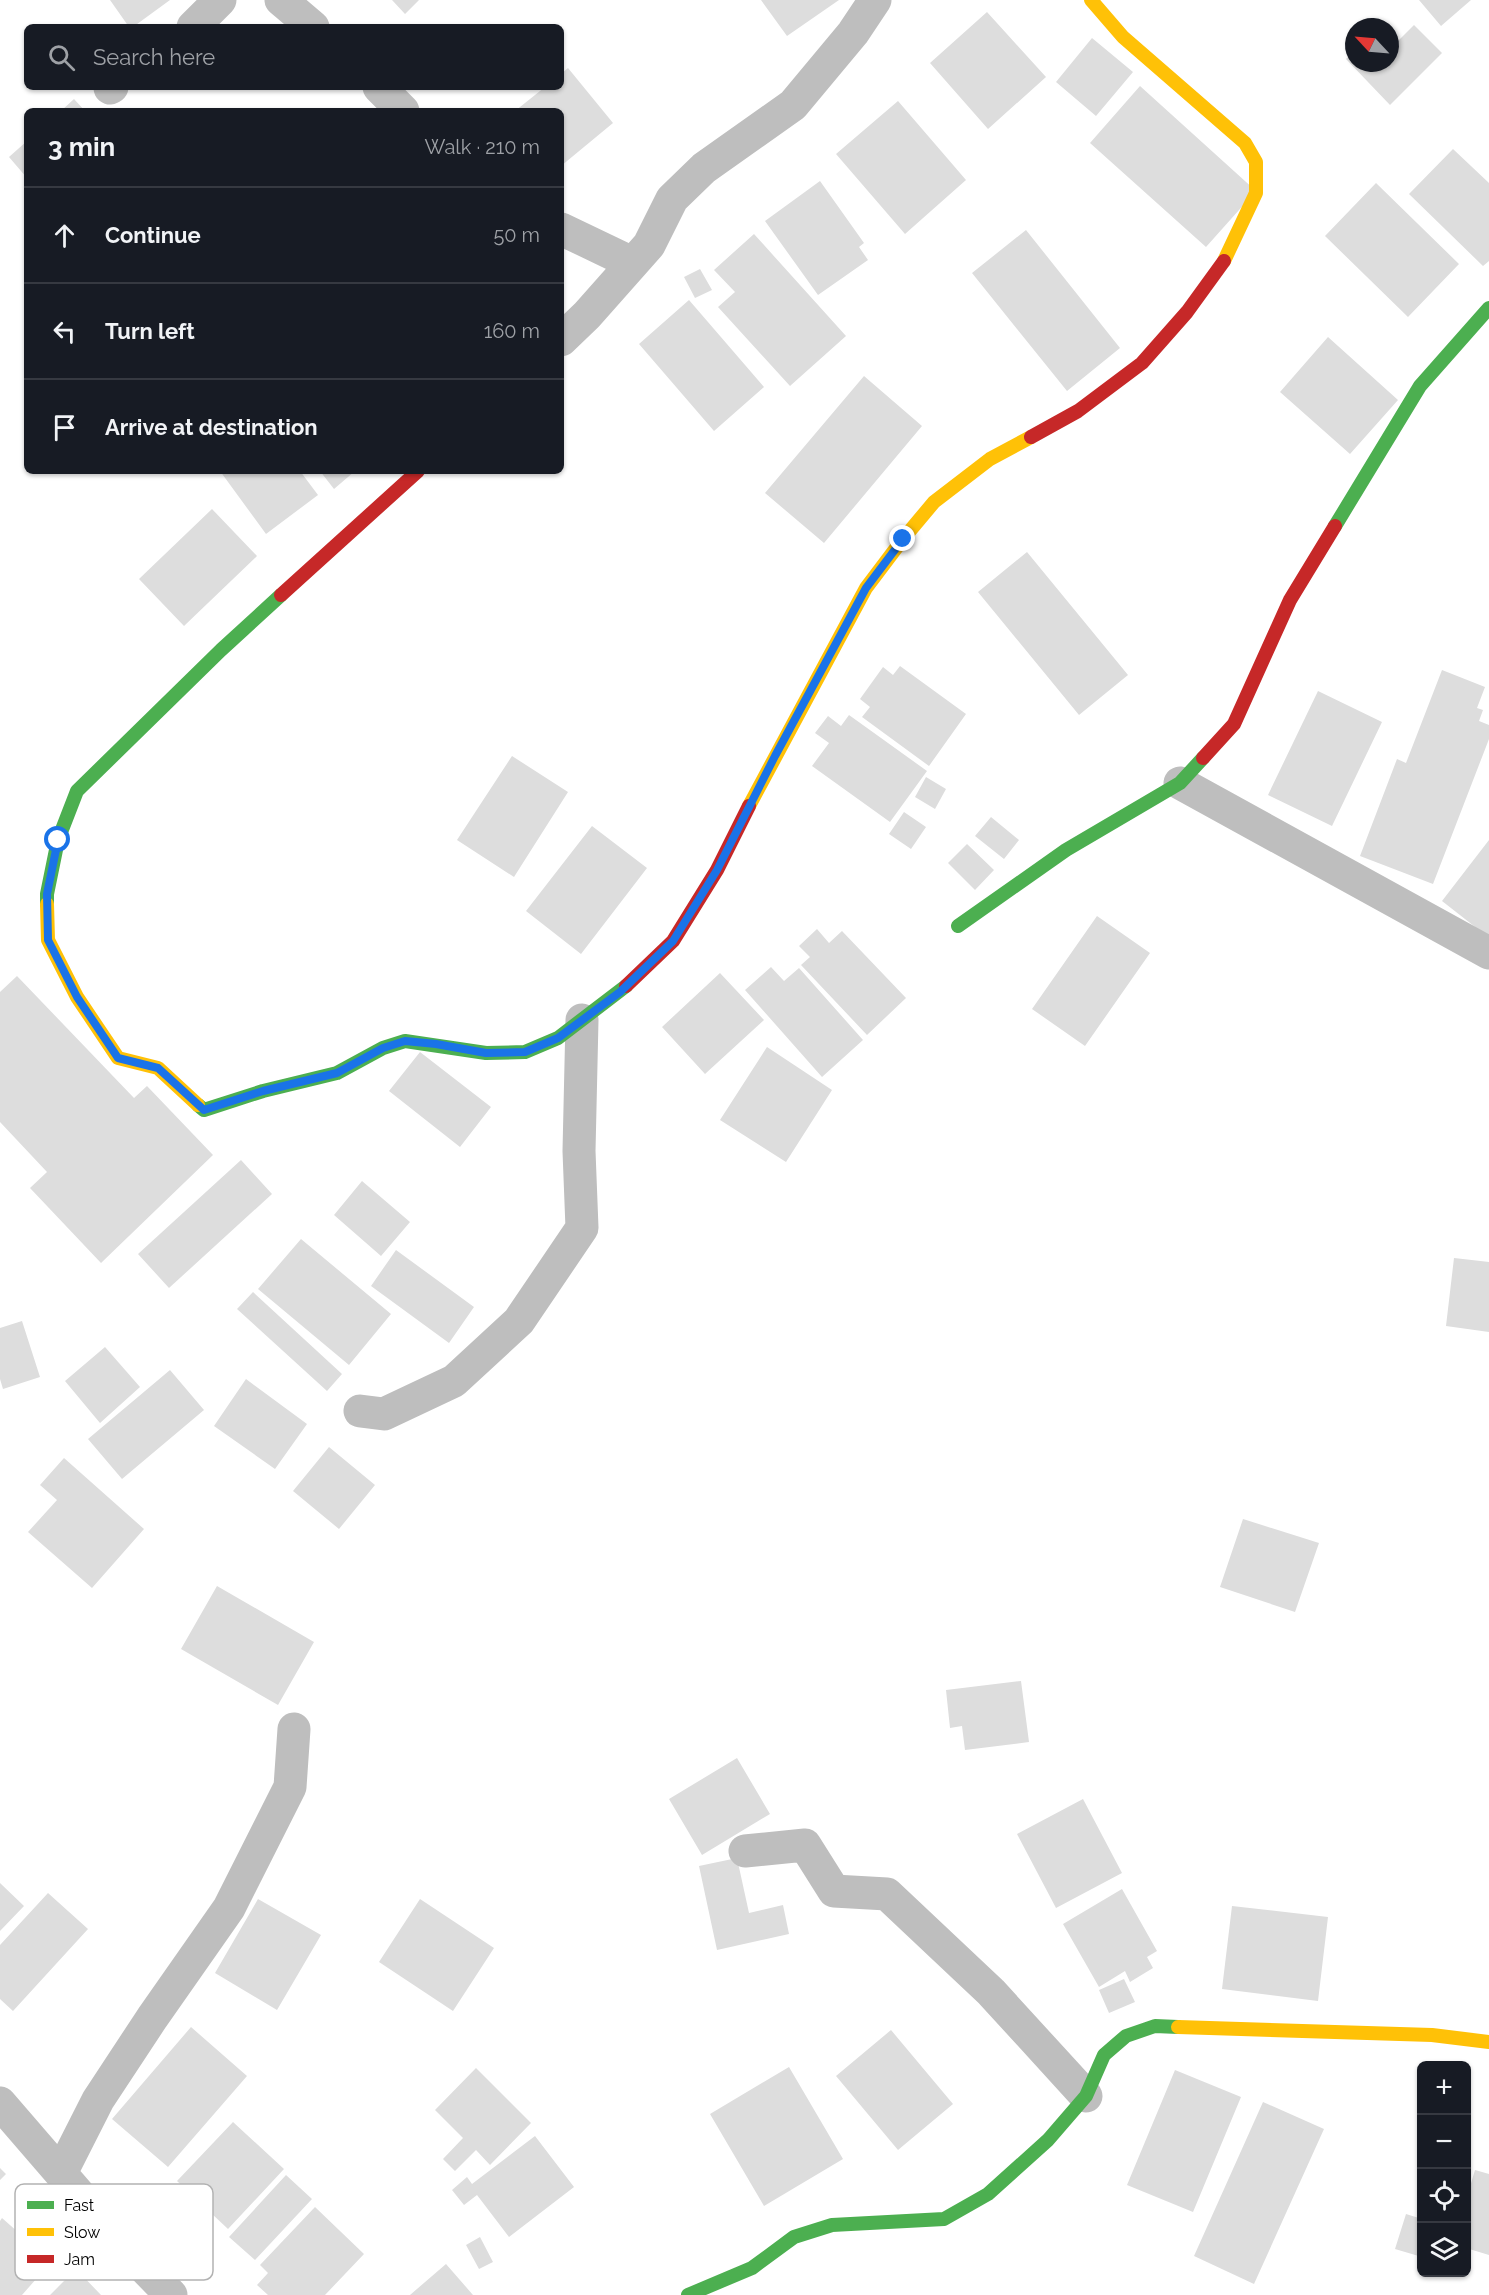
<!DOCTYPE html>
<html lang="en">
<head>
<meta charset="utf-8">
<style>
  :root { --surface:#171b24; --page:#20242c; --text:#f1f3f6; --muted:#9ea1a6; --line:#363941 }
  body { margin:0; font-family:Raleway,sans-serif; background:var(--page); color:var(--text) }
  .controls { position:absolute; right:18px; bottom:18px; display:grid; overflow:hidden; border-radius:9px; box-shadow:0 2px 4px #0004 }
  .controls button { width:54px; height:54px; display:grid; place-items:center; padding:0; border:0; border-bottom:2px solid var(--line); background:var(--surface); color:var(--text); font:30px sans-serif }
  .compass { position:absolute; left:1345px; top:18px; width:54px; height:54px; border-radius:50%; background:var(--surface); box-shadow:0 2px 4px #0004; rotate:296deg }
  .stop { position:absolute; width:18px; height:18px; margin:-14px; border:4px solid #1a73e8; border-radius:50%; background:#fff }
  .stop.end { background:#1a73e8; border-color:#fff; box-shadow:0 2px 6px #0008 }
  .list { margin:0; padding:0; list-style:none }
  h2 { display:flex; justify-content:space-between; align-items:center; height:78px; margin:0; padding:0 24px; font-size:26px }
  h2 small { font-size:20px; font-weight:400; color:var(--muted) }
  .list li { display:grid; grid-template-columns:39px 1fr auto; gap:18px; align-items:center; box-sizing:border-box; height:96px; padding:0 24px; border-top:2px solid var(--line) }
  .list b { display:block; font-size:22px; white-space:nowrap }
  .list em { font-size:20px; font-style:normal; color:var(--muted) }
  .icon { flex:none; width:33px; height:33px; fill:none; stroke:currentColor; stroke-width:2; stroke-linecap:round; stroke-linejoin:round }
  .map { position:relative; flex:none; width:1489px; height:2295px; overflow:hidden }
  .search { position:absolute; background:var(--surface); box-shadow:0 2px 4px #0004; left:24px; top:24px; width:540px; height:66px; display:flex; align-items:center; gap:15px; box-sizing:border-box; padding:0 21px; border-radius:9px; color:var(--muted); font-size:22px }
  .panel { position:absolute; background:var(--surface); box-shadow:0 2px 4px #0004; left:24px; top:108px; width:540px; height:366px; border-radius:9px }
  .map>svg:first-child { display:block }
</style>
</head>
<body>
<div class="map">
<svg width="1489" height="2295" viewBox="0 0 1489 2295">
  <rect width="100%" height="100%" fill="#fff"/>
  <path fill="#ddd" d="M110,0H170L133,27H129Z
    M392,0H419L405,14Z
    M761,0H839L787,36Z
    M1419,0H1471L1441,26Z
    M987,12L1046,77L988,129L930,63Z
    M1414,25L1442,53L1390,105L1346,59L1354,51V63H1390V49Z
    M1092,38L1133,72L1096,116L1056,82Z
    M568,68L613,123L561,166V111H515L545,87H561V74Z
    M1140,86L1256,191L1206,247L1090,143Z
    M74,99L85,111H61Z
    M898,101L966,180L905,234L836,154Z
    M27,141V178L9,157Z
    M1453,149L1489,183V261L1483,266L1409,194Z
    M820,181L864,243L859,247L868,260L818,295L765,221Z
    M1376,183L1459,264L1408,317L1325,236Z
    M1026,230L1120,348L1067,391L972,273Z
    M754,234L846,336L790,386L718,307L735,292L714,270Z
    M700,269L712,290L695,298L684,277Z
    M689,300L764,387L714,431L639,344Z
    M1328,337L1398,400L1350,454L1280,392Z
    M864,376L922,426L824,543L765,493Z
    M220,471H300L318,495L266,534Z
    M320,471H355L334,489Z
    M212,509L257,556L184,626L139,579Z
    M1027,552L1128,675L1079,715L978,592Z
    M900,666L966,714L929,766L862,717L870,707L860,699L883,667L893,675Z
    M1442,670L1485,687L1477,708L1483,710L1479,721L1489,725V739L1433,884L1360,856L1397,759L1406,763Z
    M1318,691L1382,722L1332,826L1268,795Z
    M849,715L927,771L890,822L812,766L829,743L815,733L828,716L841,726Z
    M512,756L568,792L514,877L457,840Z
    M926,777L946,789L935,809L915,797Z
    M904,812L926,827L911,849L889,834Z
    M991,817L1019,840L1004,859L975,836Z
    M592,826L647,868L581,954L526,911Z
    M1489,840V935L1488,937L1442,901Z
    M967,844L994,870L975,890L948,863Z
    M1097,916L1150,953L1085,1046L1032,1009Z
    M817,929L829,943L842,931L906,998L867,1035L801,965L810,957L799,946Z
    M771,967L784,981L799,968L863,1040L822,1077L745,990Z
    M720,973L764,1020L705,1074L662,1027Z
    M17,976L134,1098L147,1086L213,1155L101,1263L30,1188L47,1172L0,1122V992Z
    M767,1047L832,1090L786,1162L720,1120Z
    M420,1052L491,1107L460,1147L389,1091Z
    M241,1160L272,1194L169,1288L138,1254Z
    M362,1181L410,1222L381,1256L334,1215Z
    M301,1239L391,1314L349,1365L258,1289Z
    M396,1250L474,1307L449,1343L371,1286Z
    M1454,1258L1489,1262V1332L1446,1326Z
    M253,1292L342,1374L327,1391L237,1309Z
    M22,1321L40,1377L3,1389L0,1379V1328Z
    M105,1347L140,1387L100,1423L65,1381Z
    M170,1370L204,1410L122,1479L88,1439Z
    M246,1379L307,1424L275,1469L214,1426Z
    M329,1447L375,1485L339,1529L293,1491Z
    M64,1458L144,1529L92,1588L28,1532L57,1500L40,1485Z
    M1243,1519L1319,1543L1295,1612L1220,1587Z
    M217,1586L314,1642L278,1705L181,1649Z
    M1021,1681L1029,1742L965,1750L962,1726L950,1728L946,1690Z
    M737,1758L770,1814L702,1855L669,1799Z
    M1083,1799L1122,1873L1056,1908L1017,1834Z
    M737,1858L749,1913L783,1905L789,1934L717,1950L699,1866Z
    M0,1883L24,1906L0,1931Z
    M1122,1889L1157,1951L1147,1957L1153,1968L1130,1982L1125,1971L1099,1987L1063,1924Z
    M48,1893L88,1929L13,2011L0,1999V1945Z
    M258,1899L321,1935L277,2010L215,1973Z
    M420,1899L494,1948L453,2011L379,1962Z
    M1232,1906L1328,1917L1318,2001L1222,1989Z
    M1124,1979L1135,2002L1109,2013L1099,1990Z
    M191,2027L247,2076L168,2167L112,2119Z
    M891,2030L953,2104L898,2150L836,2076Z
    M789,2067L843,2159L764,2206L710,2114Z
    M476,2068L531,2123L490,2165L476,2150L455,2171L443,2159L463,2138L435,2110Z
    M1175,2070L1241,2097L1193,2212L1127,2185Z
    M1263,2102L1324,2129L1254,2284L1194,2256Z
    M233,2122L284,2169L228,2229L177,2181Z
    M535,2136L574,2187L509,2237L477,2195L464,2205L452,2190L467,2177L472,2184Z
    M0,2168L6,2174L0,2180Z
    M1475,2170L1489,2174V2255L1466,2248V2200Z
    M286,2175L312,2199L255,2260L229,2237Z
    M315,2207L364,2254L325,2295H268L257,2285L268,2273L260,2265Z
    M1406,2214L1422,2219V2257L1395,2249Z
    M2,2218L36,2248L21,2264L37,2278L22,2295H0V2221Z
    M480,2237L493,2262L479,2269L466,2245Z
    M446,2264L473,2295H410Z
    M76,2269L101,2295H50Z"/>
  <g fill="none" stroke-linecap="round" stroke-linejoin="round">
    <path stroke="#bebebe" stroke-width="33" d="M281,0L313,27
      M193,27L220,0
      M379,87L403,111
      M110,88L112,87
      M561,229L632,263
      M561,340L587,315L649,245L672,199L704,168L793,105L853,33L875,0
      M1180,783L1489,953
      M360,1411L384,1414L454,1381L519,1321L582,1228L579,1151L582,1020
      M745,1851L805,1845L834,1891L887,1894L991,1992L1086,2096
      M0,2103L126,2249L171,2295
      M61,2173L98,2100L152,2018L229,1908L290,1787L294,1729"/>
    <path stroke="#4caf50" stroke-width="14" d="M1335,526L1420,386L1489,308
      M47,904V894L58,840L77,791L221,650L281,595
      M958,926L1066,850L1180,783L1203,758
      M198,1105L204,1110L263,1091L337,1073L383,1048L405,1041L486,1053L525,1052L558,1038L626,986
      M688,2295L752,2268L794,2237L832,2225L944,2219L988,2194L1048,2140L1086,2096L1104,2055L1126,2036L1155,2026L1178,2027"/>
    <path stroke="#ffc107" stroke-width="14" d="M1091,0L1123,37L1245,143L1256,162V193L1224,261
      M749,806L866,588L903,539L934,502L990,459L1031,437
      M47,904L48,940L77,997L118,1058L158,1068L198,1105
      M1178,2027L1432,2035L1489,2042"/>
    <path stroke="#c62828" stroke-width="14" d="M1031,437L1078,411L1142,363L1187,312L1224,261
      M281,595L418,471
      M1203,758L1234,724L1290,600L1335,526
      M626,986L673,941L717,870L749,806"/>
  </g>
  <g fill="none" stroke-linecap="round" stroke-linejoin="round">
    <path stroke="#1a73e8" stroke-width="8" d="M58,840L47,894L48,940L77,997L118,1058L158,1068L204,1110L263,1091L337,1073L383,1048L405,1041L436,1044L486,1053L525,1052L558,1038L620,992L673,941L717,870L775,756L866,588L903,539"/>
  </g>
  <rect x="15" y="2184" width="198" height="96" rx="9" fill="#fff" stroke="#b2b2b2" stroke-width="1.5"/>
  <rect x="27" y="2201" width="27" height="8" fill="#4caf50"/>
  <rect x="27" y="2228" width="27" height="8" fill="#ffc107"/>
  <rect x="27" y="2255" width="27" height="8" fill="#c62828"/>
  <g font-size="16" fill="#000">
    <text x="64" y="2211">Fast</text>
    <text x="64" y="2238">Slow</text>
    <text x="64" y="2265">Jam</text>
  </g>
</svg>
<div class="controls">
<button>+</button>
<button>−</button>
<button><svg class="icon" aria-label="locate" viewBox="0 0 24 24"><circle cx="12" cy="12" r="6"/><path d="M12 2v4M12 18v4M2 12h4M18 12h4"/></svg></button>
<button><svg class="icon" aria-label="layers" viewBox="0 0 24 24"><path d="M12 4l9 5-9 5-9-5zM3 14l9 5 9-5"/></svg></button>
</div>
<svg class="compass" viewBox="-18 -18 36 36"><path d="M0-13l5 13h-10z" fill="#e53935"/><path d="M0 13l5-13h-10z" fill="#9ea1a6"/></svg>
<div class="stop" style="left:58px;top:840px"></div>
<div class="stop end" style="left:903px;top:539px"></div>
<div class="search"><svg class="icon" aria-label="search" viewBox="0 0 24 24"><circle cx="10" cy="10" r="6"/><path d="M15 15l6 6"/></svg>Search here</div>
<section class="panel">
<h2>3 min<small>Walk · 210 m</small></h2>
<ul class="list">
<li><svg class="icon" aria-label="ahead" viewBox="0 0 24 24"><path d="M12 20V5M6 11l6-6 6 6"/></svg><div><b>Continue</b></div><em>50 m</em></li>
<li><svg class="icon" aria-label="left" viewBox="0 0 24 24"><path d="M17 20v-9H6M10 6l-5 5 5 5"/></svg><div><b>Turn left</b></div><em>160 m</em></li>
<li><svg class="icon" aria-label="arrive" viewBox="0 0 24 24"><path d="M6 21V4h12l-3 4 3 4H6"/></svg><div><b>Arrive at destination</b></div></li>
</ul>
</section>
</div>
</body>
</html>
